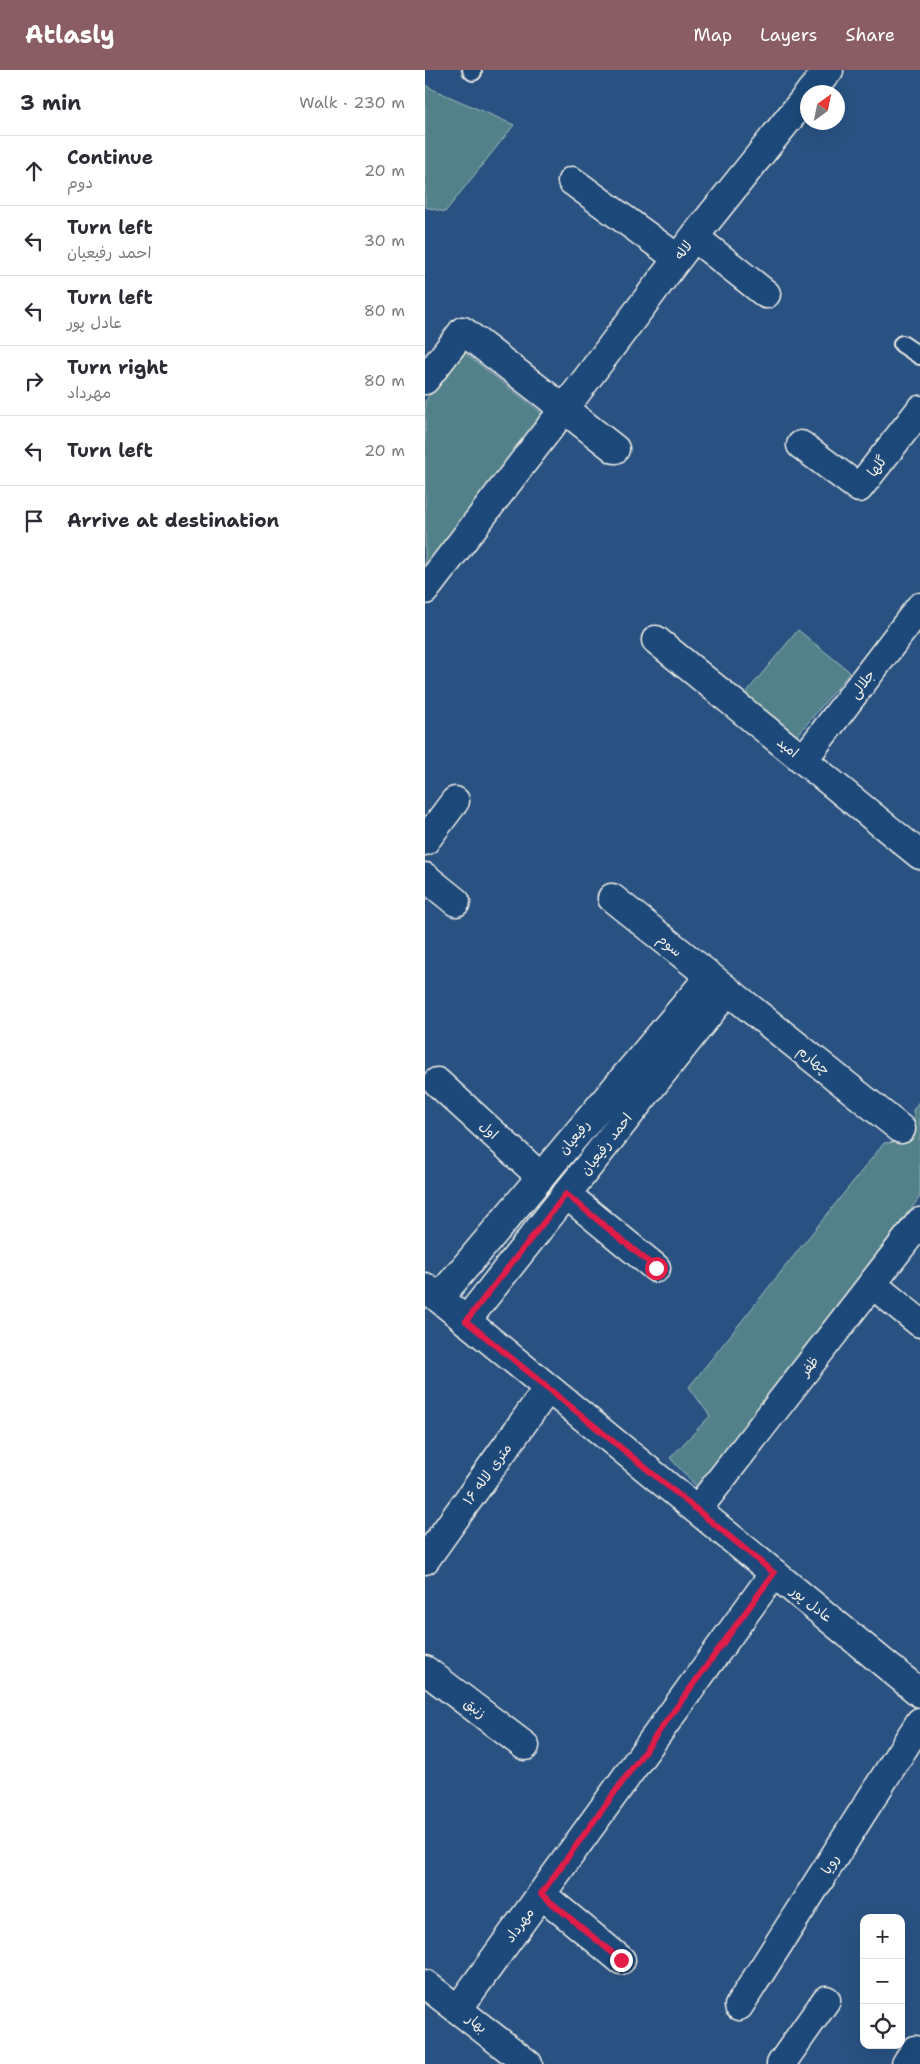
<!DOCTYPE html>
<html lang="en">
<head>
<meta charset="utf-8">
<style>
  :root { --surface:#fff; --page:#f2f2f3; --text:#2b2b33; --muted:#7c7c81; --line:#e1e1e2; --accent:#8a5d65 }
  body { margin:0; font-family:"Shantell Sans","Playpen Sans Arabic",sans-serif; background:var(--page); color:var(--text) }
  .controls { position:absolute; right:15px; bottom:15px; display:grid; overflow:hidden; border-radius:10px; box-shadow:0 5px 20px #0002 }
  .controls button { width:45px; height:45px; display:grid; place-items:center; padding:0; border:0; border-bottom:1px solid var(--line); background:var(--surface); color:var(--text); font:25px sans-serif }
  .compass { position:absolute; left:375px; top:15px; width:45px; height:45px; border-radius:50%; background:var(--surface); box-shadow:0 5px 20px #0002; rotate:33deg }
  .stop { position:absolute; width:15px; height:15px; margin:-11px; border:4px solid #e11d48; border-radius:50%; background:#fff }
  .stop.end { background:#e11d48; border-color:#fff; box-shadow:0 1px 5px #0008 }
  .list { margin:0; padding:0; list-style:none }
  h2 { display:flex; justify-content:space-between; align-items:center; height:65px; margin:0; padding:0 20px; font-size:21px }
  h2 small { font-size:16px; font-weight:400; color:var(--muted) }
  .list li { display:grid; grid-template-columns:32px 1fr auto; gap:15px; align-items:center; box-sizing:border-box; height:70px; padding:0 20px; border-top:1px solid var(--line) }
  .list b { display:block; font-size:19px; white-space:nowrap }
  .list p { margin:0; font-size:16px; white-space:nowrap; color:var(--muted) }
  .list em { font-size:16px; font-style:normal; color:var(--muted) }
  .icon { flex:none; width:28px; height:28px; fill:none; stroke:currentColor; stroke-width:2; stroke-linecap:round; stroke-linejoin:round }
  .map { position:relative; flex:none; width:495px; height:1994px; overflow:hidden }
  header { display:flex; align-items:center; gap:30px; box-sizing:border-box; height:70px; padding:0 25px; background:var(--accent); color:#fff }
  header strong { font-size:24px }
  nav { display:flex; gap:28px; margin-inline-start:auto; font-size:18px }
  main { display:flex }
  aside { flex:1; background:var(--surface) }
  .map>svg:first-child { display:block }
</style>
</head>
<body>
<header>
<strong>Atlasly</strong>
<nav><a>Map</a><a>Layers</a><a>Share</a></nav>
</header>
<main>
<aside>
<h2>3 min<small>Walk · 230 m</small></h2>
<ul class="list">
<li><svg class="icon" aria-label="ahead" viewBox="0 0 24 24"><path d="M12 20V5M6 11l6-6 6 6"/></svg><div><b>Continue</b><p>دوم</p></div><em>20 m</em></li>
<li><svg class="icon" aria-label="left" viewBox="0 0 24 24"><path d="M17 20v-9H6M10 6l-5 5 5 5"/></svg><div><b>Turn left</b><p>احمد رفیعیان</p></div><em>30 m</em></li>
<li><svg class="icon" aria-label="left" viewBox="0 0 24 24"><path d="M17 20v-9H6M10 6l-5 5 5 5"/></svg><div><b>Turn left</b><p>عادل پور</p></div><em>80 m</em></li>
<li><svg class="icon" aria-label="right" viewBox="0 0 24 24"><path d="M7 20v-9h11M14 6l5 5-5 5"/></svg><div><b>Turn right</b><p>مهرداد</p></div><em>80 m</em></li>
<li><svg class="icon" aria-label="left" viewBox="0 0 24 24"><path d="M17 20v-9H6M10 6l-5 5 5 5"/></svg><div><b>Turn left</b></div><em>20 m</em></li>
<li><svg class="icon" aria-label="arrive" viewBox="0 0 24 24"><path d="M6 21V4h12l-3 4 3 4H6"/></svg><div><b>Arrive at destination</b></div></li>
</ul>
</aside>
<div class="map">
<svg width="495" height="1994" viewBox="0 0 495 1994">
  <rect width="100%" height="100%" fill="#295282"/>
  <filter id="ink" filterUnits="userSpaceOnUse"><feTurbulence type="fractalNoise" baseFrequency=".02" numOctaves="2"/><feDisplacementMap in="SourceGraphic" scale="10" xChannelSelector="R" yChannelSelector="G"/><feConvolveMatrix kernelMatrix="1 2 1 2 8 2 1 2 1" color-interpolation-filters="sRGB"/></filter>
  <g filter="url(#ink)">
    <path fill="#52818a" stroke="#a3b9b9" d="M0,14L5,18L89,55L20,142L0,137Z
      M38,282L118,344L0,497V331Z
      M373,560L425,602L372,666L320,624Z
      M495,1030V1127L272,1417L245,1388L285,1346L264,1317L459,1073L473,1072L490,1058L488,1040Z"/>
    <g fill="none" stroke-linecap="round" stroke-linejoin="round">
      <g stroke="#f4f1e8" stroke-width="20">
        <path id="lane" d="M46,0L48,2
          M477,274L495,286"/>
      </g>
      <g stroke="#f4f1e8" stroke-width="31">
        <path id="street" d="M385,22L404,0
          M147,111L252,188
          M269,167L341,224
          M0,310L38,261L139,339L0,520
          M376,375L434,418L495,340
          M190,379L139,339L269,167L382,26
          M231,570L495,785
          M378,690L495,537
          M0,771L30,731
          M0,807L31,832
          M187,828L476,1059
          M12,1012L116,1107
          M141,1124L231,1198
          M447,1214L495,1253
          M14,1228L284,907
          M41,1251L302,921
          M272,1440L495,1152
          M0,1600L100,1676
          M116,1824L196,1890
          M0,1914L103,1994
          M314,1936L495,1652
          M33,1939L349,1503
          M356,1994L401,1930
          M481,1994L490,1980"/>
      </g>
      <g stroke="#f4f1e8" stroke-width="31">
        <path id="secondary" d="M0,1217L495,1623
          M0,1490L123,1318"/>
      </g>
      <use href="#lane" stroke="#1f4a7a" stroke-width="16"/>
      <use href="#street" stroke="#1f4a7a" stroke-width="28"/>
      <use href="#secondary" stroke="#1f4a7a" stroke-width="28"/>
    </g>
  </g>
  <g fill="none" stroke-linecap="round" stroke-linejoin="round" filter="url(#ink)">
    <path stroke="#e11d48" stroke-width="6" d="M196,1890L116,1824L349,1503L41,1251L141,1124L231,1198"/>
  </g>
  <g text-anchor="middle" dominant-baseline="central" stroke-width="5" stroke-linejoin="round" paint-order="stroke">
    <g font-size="14" fill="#f4f1e8" stroke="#1f4a7a">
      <text transform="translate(258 180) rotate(-53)">لاله</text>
      <text transform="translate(452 396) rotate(-52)">گلها</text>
      <text transform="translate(437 614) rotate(-53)">جلالی</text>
      <text transform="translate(363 677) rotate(39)">امید</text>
      <text transform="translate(245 875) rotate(39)">سوم</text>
      <text transform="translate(389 990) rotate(39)">چهارم</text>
      <text transform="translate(64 1060) rotate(42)">اول</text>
      <text transform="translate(149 1067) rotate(-50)">رفیعیان</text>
      <text transform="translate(181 1074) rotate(-52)">احمد رفیعیان</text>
      <text transform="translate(384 1296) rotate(-52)">ظفر</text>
      <text transform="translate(62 1404) rotate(-54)">۱۶ متری لاله</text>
      <text transform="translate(387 1534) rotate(39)">عادل پور</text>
      <text transform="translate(50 1638) rotate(37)">زنبق</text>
      <text transform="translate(405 1794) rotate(-58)">رویا</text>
      <text transform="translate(94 1855) rotate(-54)">مهرداد</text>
      <text transform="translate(52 1953) rotate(39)">بهار</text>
    </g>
  </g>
</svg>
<div class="controls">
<button>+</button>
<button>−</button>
<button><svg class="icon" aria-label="locate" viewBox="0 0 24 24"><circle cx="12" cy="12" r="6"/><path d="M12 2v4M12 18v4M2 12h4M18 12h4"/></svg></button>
</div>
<svg class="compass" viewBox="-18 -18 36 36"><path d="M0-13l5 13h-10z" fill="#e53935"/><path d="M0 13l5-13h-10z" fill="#7c7c81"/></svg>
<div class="stop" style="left:231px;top:1198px"></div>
<div class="stop end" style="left:196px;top:1890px"></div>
</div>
</main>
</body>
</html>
